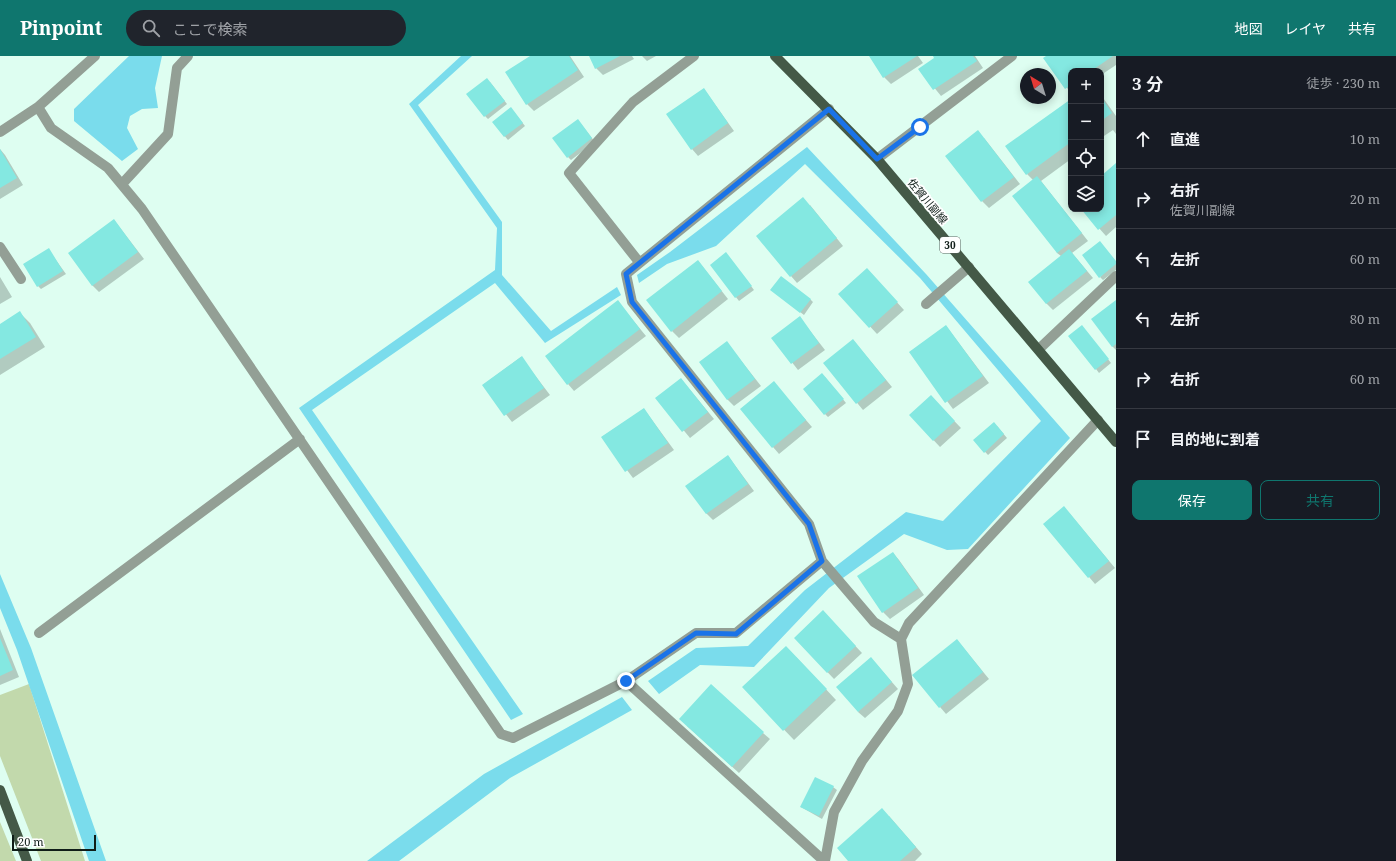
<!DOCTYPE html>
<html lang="ja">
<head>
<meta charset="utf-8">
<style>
  :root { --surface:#171b24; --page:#20242c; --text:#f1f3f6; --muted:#9ea1a6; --line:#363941; --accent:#0f766e }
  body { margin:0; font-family:"Noto Serif","Noto Sans JP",serif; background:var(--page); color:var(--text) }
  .controls { position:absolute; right:12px; top:12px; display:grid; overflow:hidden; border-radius:8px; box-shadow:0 2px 10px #0003 }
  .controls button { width:36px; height:36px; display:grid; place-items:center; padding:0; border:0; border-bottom:1px solid var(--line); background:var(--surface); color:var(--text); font:20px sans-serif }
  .compass { position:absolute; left:1020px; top:12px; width:36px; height:36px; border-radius:50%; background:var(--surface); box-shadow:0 2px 10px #0003; rotate:322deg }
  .scale { position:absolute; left:12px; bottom:10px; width:84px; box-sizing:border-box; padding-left:4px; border:2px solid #0f1d18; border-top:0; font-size:11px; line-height:14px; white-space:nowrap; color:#0f1d18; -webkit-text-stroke:3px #fff; paint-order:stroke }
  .stop { position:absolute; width:12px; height:12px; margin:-9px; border:3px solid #1a73e8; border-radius:50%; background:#fff }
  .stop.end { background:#1a73e8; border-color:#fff; box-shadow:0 1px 4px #0008 }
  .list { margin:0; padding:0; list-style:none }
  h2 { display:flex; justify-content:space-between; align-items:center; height:52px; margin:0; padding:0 16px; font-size:17px }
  h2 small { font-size:13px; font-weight:400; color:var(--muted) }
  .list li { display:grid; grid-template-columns:26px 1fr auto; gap:12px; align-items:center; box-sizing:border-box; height:60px; padding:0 16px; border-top:1px solid var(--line) }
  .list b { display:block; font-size:15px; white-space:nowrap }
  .list p { margin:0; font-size:13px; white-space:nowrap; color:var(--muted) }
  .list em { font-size:13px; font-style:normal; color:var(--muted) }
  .actions { display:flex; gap:8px; padding:12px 16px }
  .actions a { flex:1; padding:9px 0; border:1px solid var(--accent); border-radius:8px; text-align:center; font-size:14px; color:var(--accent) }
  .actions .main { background:var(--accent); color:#fff }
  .icon { flex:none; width:22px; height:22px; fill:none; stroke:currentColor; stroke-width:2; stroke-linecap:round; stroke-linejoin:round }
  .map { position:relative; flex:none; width:1116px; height:805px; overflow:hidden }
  header { display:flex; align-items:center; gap:24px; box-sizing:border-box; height:56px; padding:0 20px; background:var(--accent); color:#fff }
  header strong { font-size:19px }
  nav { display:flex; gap:22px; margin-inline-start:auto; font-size:14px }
  .search { width:280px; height:36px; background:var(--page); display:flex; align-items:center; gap:10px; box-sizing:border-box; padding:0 14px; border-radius:22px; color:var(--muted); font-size:15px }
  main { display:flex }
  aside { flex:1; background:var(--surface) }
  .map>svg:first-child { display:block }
</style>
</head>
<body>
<header>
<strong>Pinpoint</strong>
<div class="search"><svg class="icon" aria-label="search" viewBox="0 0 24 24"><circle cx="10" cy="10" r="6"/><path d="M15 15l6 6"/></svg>ここで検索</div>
<nav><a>地図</a><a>レイヤ</a><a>共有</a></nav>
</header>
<main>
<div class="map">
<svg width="1116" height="805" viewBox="0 0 1116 805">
  <rect width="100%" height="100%" fill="#defef1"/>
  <path fill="#c2d9ac" d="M29,628L85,805H41L0,700V639Z
    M0,766L16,805H0Z"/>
  <path fill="#7adcec" d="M129,0H162L155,32L158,52L142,53L130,60L127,72L138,93L122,105L74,65V53Z
    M461,0H472L418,49L502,166V219L551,275L617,231L621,239L545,287L495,227L312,354L523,658L511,664L299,352L495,214L497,172L409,48Z
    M807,91L926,218L1070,382L968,493L947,494L904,478L829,532L754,611L700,609L659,638L648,625L696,592L748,590L805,534L906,456L943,465L1041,365L920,222L805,108L716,190L667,208L639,227L637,219L670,196Z
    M0,518L31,592L106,805H89L17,594L0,552Z
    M622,641L632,654L510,722L399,805H367L484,718Z"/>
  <path fill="#0003" d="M532,0H570L584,21L534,55L527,48Z
    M590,0H632L634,3L603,19L596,12Z
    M642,0H656L647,5Z
    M870,0H918L923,7L891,28L884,21Z
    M934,0H975L983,12L941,40L920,14L936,3Z
    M1048,0H1116V9L1101,19V15H1071V37L1044,2Z
    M490,26L507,48L488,63L485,60Z
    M704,33L734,75L698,100L692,93Z
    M1101,39L1116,60V78L1113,74L1101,82Z
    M1071,44V103L1041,125L1088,185L1072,197L1093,222L1053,254L1046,247L1061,200L1057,197L1033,124L1027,118Z
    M514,56L525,70L508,84L493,66Z
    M581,68L595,86L571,104L568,101Z
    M984,82L1020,128L989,152L982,145Z
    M0,93L5,99L23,129L0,143Z
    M1116,109V171L1106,180L1082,153H1101V121Z
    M810,149L843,190L797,227L791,220Z
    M114,164L144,203L99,236L92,229Z
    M48,193L66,218L41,233L38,230Z
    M729,201L754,234L739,245L711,209Z
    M698,205L728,243L679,282L672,275Z
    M1116,205V214L1103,224L1100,221Z
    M873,220L904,254L877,278L840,238Z
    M0,221L12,241L0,248Z
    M775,237L810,243L813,246L804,259Z
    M1116,245V294L1112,290Z
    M618,246L646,280L574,335L568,328Z
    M20,257L30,267L45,291L0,319V269Z
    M800,262L825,294L798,314L773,282Z
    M946,270L989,327L953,353L910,296Z
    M1085,274L1111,307L1099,317L1096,313Z
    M853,284L892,331L863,354L824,307Z
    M727,287L761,330L734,350L727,343Z
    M521,301L550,339L512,366L483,329Z
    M825,321L846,347L828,361L825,358Z
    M681,323L714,363L690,382L657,342Z
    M774,327L812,371L779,398L773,391Z
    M937,347L961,372L940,391L910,359Z
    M644,353L674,394L633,422L602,381Z
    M997,370L1007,382L988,399L975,385Z
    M728,400L754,435L713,464L706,457Z
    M1070,458L1115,512L1095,528L1044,468Z
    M893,497L899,504L924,539L890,563L883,556Z
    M830,563L862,597L834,623L795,582Z
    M0,573L19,621L0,629Z
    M957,584L989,623L946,658L940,651Z
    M796,601L836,644L794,684L743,631Z
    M877,609L898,633L865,662L858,656Z
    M687,670L763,677L770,683L739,717Z
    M833,731L837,734L822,763L801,751Z
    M889,760L922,798L915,805H849Z"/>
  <path fill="#84e8e1" d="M530,0H569L578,14L526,49L505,16Z
    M589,0H620L595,13Z
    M869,0H917L883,22Z
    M933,0H973L977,5L933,34L918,13L934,2Z
    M1046,0H1113L1091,15H1071V29L1065,33L1043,2Z
    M487,22L505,45L484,61L466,38Z
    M704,32L728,67L691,94L666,58Z
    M1101,41L1112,57L1101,65Z
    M1071,43V86L1026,119L1005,90Z
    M511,51L523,67L504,81L492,66Z
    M578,63L592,82L567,102L552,82Z
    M978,74L1014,121L981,146L945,100Z
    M0,93L17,122L0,132Z
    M1116,107V159L1098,174L1081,153H1101V120Z
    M1037,120L1082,177L1057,197L1012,140Z
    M803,141L837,182L790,221L756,180Z
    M114,163L138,196L92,230L68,197Z
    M1100,185L1116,205V208L1099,222L1082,199Z
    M49,192L63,215L37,231L23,208Z
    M1069,193L1087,215L1046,248L1028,226Z
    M726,196L752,230L735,242L710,209Z
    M698,204L722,235L671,276L646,244Z
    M867,212L898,246L869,272L838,238Z
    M781,220L811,243L800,257L770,234Z
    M618,244L640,273L567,329L545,300Z
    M1116,244V288L1112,291L1091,263Z
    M20,255L36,281L0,303V268Z
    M800,260L819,287L791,308L771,282Z
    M946,269L983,320L945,347L909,296Z
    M1082,269L1109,303L1095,314L1068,280Z
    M853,283L886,324L856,348L823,307Z
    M727,285L755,323L727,344L699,306Z
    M522,300L544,332L504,360L482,329Z
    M822,317L844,343L824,359L803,333Z
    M681,322L708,356L682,376L655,342Z
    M774,325L806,364L772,392L740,353Z
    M931,339L955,365L933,385L909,359Z
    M644,352L668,387L625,416L601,381Z
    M994,366L1004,378L984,397L973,384Z
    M728,399L748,428L706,458L685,430Z
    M1064,450L1109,505L1088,522L1043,468Z
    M893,496L918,532L882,557L857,520Z
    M823,554L856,590L827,617L794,582Z
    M0,582L13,614L0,620Z
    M957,583L983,616L939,652L912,619Z
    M786,590L827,633L783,675L742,631Z
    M871,601L892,626L858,656L836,631Z
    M711,628L764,676L732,711L679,663Z
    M815,721L834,730L819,760L800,751Z
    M882,752L916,791L900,805H848L837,792Z"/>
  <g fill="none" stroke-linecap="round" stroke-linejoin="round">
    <path stroke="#939f95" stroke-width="10" d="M926,248L969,211"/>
    <path stroke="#939f95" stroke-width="10" d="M38,51L51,72L108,112L142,153L501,678L513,682L626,625L824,805
      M0,76L38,51L95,0
      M877,103L1012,0
      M122,128L168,78L177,12L188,0
      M0,191L21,223
      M639,206L569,117L633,46L694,0
      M1039,293L1116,220
      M822,505L874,566L901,583
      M39,577L300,383
      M626,625L696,577H736L822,505L809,468L632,246L626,218L829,53
      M825,805L834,756L862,705L898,655L908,628L901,583L909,567L1098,364"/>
    <path stroke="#445947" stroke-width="10" d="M775,0L877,103L1116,386
      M0,734L27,805"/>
  </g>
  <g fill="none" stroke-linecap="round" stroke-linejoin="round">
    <path stroke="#1a73e8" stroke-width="5" d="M626,625L696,577L736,578L822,505L809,468L632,246L626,218L829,53L877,103L920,71"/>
  </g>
  <g text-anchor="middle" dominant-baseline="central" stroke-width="3.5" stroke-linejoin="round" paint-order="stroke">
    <rect fill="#fff" stroke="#57615d" stroke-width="1" x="940" y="181" width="20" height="16" rx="3"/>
    <g font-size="10" font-weight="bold" fill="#0f1d18">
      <text x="950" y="189">30</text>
    </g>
    <g font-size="11" fill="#0f1d18" stroke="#fff">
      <text transform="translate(928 145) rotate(50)">佐賀川副線</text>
    </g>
  </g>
</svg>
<div class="controls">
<button>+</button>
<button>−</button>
<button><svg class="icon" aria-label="locate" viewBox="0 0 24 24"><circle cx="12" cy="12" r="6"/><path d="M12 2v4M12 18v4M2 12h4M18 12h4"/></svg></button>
<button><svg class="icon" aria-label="layers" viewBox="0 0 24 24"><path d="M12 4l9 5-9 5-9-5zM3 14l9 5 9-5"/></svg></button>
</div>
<svg class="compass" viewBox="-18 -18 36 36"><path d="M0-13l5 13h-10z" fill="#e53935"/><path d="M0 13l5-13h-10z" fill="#9ea1a6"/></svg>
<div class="scale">20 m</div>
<div class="stop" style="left:920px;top:71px"></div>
<div class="stop end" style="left:626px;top:625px"></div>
</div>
<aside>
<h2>3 分<small>徒歩 · 230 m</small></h2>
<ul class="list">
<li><svg class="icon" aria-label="ahead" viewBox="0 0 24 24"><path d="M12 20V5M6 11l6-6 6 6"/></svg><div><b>直進</b></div><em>10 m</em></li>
<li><svg class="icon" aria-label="right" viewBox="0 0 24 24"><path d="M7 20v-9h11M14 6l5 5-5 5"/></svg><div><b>右折</b><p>佐賀川副線</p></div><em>20 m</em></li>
<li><svg class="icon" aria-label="left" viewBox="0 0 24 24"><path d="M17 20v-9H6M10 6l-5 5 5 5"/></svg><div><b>左折</b></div><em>60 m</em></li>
<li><svg class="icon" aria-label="left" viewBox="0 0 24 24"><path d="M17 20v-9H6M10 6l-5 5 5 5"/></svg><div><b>左折</b></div><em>80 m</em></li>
<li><svg class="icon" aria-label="right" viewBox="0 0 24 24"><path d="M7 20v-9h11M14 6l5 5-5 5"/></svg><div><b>右折</b></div><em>60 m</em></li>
<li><svg class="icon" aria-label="arrive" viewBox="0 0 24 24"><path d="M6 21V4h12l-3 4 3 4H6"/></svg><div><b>目的地に到着</b></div></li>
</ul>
<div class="actions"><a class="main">保存</a><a>共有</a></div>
</aside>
</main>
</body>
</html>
